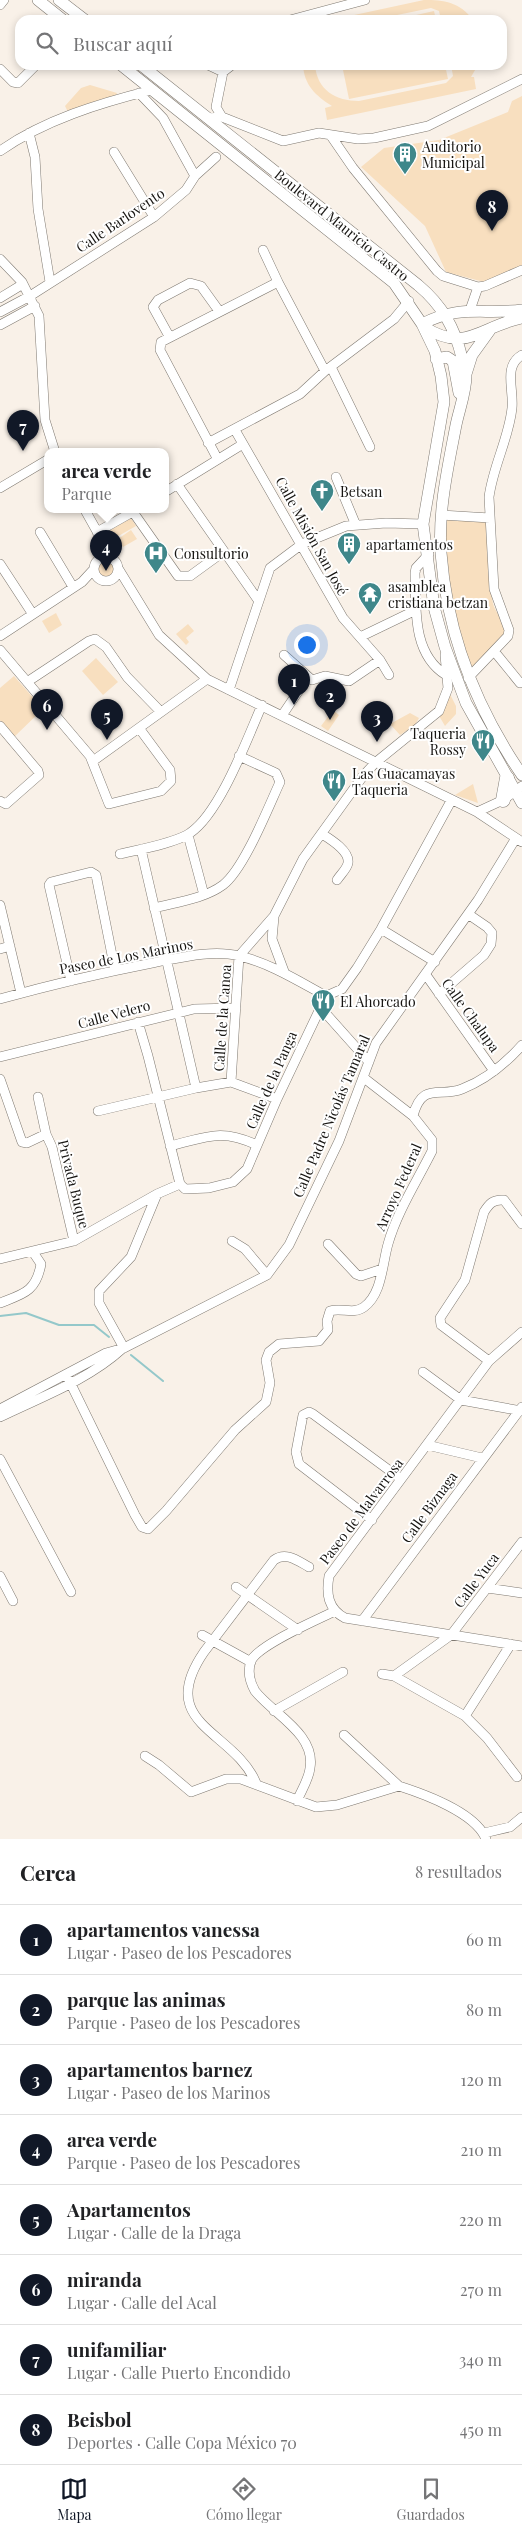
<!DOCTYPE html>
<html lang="es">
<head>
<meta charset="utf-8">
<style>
  :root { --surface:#fff; --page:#f2f2f2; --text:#202124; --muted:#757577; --line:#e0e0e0; --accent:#111827 }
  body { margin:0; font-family:"Playfair Display",serif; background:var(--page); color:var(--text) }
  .you { position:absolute; left:306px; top:644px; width:18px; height:18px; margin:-12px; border:4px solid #fff; border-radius:50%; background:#1a73e8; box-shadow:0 0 0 8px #1a73e833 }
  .badge { display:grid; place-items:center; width:32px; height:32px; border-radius:50%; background:var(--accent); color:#fff; font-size:16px; font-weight:700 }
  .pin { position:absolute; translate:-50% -41px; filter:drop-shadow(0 1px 2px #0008) }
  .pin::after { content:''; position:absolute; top:26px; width:18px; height:15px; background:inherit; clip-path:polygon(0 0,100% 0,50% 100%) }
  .popup { position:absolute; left:44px; top:448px; width:125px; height:65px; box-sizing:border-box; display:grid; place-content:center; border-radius:10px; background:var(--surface); filter:drop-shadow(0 1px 4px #0005); font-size:16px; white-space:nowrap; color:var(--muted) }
  .popup b { font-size:19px; color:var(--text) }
  .popup::after { content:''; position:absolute; left:50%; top:100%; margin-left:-10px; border:10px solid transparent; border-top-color:var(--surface) }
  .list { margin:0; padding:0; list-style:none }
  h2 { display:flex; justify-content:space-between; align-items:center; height:65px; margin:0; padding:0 20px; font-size:21px }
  h2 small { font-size:16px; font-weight:400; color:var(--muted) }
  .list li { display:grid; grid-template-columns:32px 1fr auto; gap:15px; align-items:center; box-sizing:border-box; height:70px; padding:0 20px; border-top:1px solid var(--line) }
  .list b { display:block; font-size:19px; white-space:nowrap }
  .list p { margin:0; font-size:16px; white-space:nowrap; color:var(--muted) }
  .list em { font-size:16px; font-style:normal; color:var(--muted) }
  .icon { flex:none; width:28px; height:28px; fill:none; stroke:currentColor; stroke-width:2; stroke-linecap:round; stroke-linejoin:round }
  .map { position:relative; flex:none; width:522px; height:1839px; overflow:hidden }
  .search { position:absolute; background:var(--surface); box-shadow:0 2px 8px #0003; left:15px; right:15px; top:15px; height:55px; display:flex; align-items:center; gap:12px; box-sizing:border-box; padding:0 18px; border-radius:15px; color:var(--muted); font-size:19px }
  .sheet { height:625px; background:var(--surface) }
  nav { display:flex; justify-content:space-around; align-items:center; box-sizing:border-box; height:70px; border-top:1px solid var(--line); background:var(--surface); font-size:14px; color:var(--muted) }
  nav a { display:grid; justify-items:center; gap:2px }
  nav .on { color:var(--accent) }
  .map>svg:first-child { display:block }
</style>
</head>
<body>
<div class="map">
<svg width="522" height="1839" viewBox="0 0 522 1839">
  <rect width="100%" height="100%" fill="#f9f1e8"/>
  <path fill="#f8dfbf" d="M424,0C444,0 460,2 473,20H441L439,11L431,8L373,20H331Z
    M434,11L436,20H394Z
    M303,65H315C317,90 336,101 359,101L446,83L453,76L451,65H478L471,77H474L476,89L327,120L325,108L332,106C316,96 304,85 303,65Z
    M342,65H445L448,79L349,99Z
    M90,85L117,93L113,100L69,114L65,106L81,88Z
    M522,96V266L484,282L446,272L425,226L361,167L384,148L439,140L508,112L512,101Z
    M442,517L487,521C487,548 488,577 493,604C496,615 508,623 507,636L470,672L455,624Z
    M131,518L136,526L113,539L109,531Z
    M131,530L137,539L123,547L118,539Z
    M96 569a10 10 0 1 1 20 0a10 10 0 1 1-20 0Z
    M56,613L62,625L49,633L42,621Z
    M188,624L194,631L186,638L189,642L186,645L176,634Z
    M96,658L118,682L103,695L82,671Z
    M14,676L43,709L13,738L0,722V688Z
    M450,694L456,706V714L445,726L438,714Z
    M333,710L339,715L328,731L321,726Z
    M410,713L419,718L415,725L400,735L390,724Z
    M473,784L478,803L455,795Z"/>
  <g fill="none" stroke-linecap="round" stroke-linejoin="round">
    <path stroke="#94c8ca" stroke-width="2" d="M0,1316L26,1313L59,1325H94L109,1337
      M131,1355L163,1381"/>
    <g stroke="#7f7971" stroke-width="10">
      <path id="minor" d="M0,5L4,0
        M290,20L365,0
        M208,65L223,72
        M0,69L13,82L18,83L36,65
        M139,93L163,118L195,176
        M222,117L216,107L223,72L232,65
        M207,118L222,117L283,141L319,133L358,139L374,138L428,126L522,79
        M29,133L35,157L38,209L50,282
        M331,136L353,168L437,271L443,276L478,287
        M0,151C44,120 100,103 152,90
        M114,152L154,217
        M263,250L278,282
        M0,259L22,282L39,316L45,420L55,452
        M0,298L23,284
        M470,310L478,287L485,286L522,270
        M0,312L30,296L154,217L186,190L195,176L216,157
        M0,325L35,306
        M169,336L153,307L158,300L190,283L201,286L219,311
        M331,367L370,447
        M235,430L343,618L380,660L389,675
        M208,443L300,394L325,371L394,319L409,301
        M217,458L160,350L161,342L278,282L325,371
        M336,477L355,523
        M177,484L258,600
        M0,488L47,460
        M165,492L243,444
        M85,510L113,560
        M133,512L178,576H190L223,552
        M441,515L490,518
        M40,532L73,587
        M97,532L136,510
        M429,554L416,568L415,573C416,608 412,654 446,675
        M94 569a12 12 0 1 1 24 0a12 12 0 1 1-24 0Z
        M0,564L32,613
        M118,568L159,635L207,679L477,812L522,842
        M0,636L82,582L94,569
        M360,637L416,610
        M0,650L90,756L109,804L161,791L171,781L170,770L139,728
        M494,651L520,683
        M284,655L312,680L325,676L349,681L380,660
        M468,678L508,636L509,630L494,589L489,497C493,466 509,438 512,408C514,389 503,366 522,355
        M27,682L89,641L95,639L106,647L127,677L161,712
        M229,690L270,568L302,544L346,526L386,523L423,524
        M283,714L308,677
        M0,726L38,771L39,775L6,804L0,801
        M93,761L207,679
        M477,812L503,800L522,786
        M322,834C330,839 350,851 348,863C347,869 340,875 337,880
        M188,835L204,895
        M141,849L196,1088
        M120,854C137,850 176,843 190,833C220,813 247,739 262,705
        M0,905L21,993
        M154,908C177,902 204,899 223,885C244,869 268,808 280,782L276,773L239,756
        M274,917L272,939L285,974
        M381,929L435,962
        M0,949L10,946
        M239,956L274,916L303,859L363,776L375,763L439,711L448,688L445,655
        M426,975L494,1071
        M71,981L49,885L51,882L91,872L96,875L115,970
        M439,994L484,955L491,944L492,933L487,927L468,914
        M0,999C50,985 101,973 152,963C179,958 212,949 239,956C268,962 300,982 326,996
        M320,1007L369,1062
        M138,1022L148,1056L180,1184L185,1189L209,1188L233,1182L247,1169L277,1099L326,996L342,989L357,968L381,929L451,801
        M0,1057L194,1009L236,1008
        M364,1078L413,1116
        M0,1079L22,1142L27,1143L46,1134L38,1097
        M231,1082L239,956
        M98,1111L196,1088L231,1082L277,1099
        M46,1134L52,1147L74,1241
        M170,1146C207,1137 221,1128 257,1145
        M232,1241L245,1249L267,1275
        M328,1244L356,1274L361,1276L382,1269
        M0,1259L74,1241L157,1194
        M0,1303C23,1294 36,1292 41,1264L33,1252
        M522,1332L489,1361L329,1576C326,1594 328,1609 345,1618L522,1646
        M124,1348L99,1303V1291L131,1257L157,1194L180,1184
        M489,1361L441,1325L440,1318L465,1280L484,1212C489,1204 493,1199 504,1200L522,1224
        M423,1372L461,1400L522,1411
        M66,1374L135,1515L142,1527L148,1529L166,1511L235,1430L266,1402L270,1383L266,1360L269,1352L279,1344L319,1341L328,1330L327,1321L330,1311C341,1307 353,1315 364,1307C382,1294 382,1265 388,1244C397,1212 417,1181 432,1151V1140L413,1116C422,1081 440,1098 462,1089C485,1080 506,1063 522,1045
        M0,1409L106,1353L124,1348L267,1275L289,1245L339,1141L376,1043L478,900L516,838
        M0,1417C41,1397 88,1380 122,1349
        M427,1445L482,1458
        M0,1459L71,1592
        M372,1520L299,1464L296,1452L303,1415L309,1412L313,1414L401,1479
        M0,1576L13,1601
        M236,1587L298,1630
        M487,1588L522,1593
        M362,1621L522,1407
        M202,1635L251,1662
        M382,1674L394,1676L451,1635L522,1542
        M394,1676L465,1716L487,1738L517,1777
        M274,1711L343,1672
        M465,1716L511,1644
        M344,1735L399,1786
        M145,1756L159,1765L191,1792L226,1779H241L316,1807L337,1805L399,1786C424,1794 476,1813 486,1839
        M256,1783C234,1730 154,1725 204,1652L274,1560C286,1551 298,1561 309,1567
        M297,1801C301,1791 309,1779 310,1768C316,1734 273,1714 255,1691C250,1682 247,1672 251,1661C258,1645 317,1620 335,1611
        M484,1833L510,1827L522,1817"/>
    </g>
    <g stroke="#7f7971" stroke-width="12">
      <path id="major" d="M38,0L63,20
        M59,0L85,20
        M121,65L394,283L422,324L435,351L441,376L444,402L423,524L434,607L445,647L466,703L522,803
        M141,65L418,285C442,305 455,328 462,358C463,364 466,371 466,376C466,392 459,410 456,425C448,467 438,510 441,553C447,634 476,708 522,775
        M422,324C461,304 482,315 522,310
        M424,327C467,354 480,326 522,318
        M436,359L447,357L453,361L459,393
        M466,374L472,355L490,330"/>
    </g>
    <g stroke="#7f7971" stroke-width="15">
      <path id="highway" d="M503,800L507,778"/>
    </g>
    <use href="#minor" stroke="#fff" stroke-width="9"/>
    <use href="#major" stroke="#fff" stroke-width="11"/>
    <use href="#highway" stroke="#fff" stroke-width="14"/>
  </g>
  <defs>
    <g id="building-pin" transform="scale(1.25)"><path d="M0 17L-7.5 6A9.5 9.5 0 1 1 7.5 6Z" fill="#3f878a" stroke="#fff"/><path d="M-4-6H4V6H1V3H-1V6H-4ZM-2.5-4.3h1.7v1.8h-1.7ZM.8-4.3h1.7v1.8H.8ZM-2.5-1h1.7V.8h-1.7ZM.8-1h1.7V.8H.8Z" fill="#fff"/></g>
    <g id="church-pin" transform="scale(1.25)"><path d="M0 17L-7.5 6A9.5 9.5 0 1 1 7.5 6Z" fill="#3f878a" stroke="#fff"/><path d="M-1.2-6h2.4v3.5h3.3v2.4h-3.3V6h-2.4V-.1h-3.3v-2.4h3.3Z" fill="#fff"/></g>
    <g id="hospital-pin" transform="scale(1.25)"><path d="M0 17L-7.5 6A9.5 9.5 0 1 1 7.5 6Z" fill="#3f878a" stroke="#fff"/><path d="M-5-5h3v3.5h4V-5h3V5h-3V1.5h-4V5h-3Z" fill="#fff"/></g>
    <g id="temple-pin" transform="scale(1.25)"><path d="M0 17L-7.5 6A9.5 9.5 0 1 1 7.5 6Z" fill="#3f878a" stroke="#fff"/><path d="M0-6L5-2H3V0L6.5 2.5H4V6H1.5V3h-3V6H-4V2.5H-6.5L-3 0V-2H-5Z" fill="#fff"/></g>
    <g id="restaurant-pin" transform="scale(1.25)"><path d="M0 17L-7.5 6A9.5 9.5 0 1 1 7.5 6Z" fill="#3f878a" stroke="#fff"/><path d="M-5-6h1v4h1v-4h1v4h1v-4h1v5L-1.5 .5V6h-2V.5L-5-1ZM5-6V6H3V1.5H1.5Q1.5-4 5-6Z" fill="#fff"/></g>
  </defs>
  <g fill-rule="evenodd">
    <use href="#building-pin" x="405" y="154"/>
    <use href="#church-pin" x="322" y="491"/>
    <use href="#building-pin" x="349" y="544"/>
    <use href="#hospital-pin" x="156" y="553"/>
    <use href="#temple-pin" x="370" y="594"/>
    <use href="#restaurant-pin" x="483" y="741"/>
    <use href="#restaurant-pin" x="334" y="781"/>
    <use href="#restaurant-pin" x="323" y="1001"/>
  </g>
  <g text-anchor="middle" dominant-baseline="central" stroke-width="4" stroke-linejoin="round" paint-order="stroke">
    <g font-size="14" fill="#171512" stroke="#fff" text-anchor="start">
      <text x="422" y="146">Auditorio<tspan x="422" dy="16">Municipal</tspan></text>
      <text x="340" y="491">Betsan</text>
      <text x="366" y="544">apartamentos</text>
      <text x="174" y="553">Consultorio</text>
      <text x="388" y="586">asamblea<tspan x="388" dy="16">cristiana betzan</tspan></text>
      <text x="466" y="733" text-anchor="end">Taqueria<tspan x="466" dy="16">Rossy</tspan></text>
      <text x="352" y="773">Las Guacamayas<tspan x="352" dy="16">Taqueria</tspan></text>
      <text x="340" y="1001">El Ahorcado</text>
    </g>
    <g font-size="14" fill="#171512" stroke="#fff">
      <text transform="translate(120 220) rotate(-34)">Calle Barlovento</text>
      <text transform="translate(342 225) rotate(39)">Boulevard Mauricio Castro</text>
      <text transform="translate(312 536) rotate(61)">Calle Misión San José</text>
      <text transform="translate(126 956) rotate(-11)">Paseo de Los Marinos</text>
      <text transform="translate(114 1014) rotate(-15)">Calle Velero</text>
      <text transform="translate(471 1015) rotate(54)">Calle Chalupa</text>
      <text transform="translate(222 1018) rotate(-86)">Calle de la Canoa</text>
      <text transform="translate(271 1080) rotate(-66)">Calle de la Panga</text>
      <text transform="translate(331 1116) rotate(-67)">Calle Padre Nicolás Tamaral</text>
      <text transform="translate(74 1184) rotate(76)">Privada Buque</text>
      <text transform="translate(398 1187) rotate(-66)">Arroyo Federal</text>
      <text transform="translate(429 1507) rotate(-54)">Calle Biznaga</text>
      <text transform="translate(361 1511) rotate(-53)">Paseo de Malvarrosa</text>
      <text transform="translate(476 1580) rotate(-53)">Calle Yuca</text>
    </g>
  </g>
</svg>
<div class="you"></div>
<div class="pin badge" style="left:294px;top:705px">1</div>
<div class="pin badge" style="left:330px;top:720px">2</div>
<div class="pin badge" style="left:377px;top:742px">3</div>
<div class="pin badge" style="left:106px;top:571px">4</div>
<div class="popup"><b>area verde</b>Parque</div>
<div class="pin badge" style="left:107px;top:740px">5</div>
<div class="pin badge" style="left:47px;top:730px">6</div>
<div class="pin badge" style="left:23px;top:451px">7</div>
<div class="pin badge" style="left:492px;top:231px">8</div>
<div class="search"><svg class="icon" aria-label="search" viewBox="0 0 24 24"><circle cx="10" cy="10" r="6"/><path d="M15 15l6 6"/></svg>Buscar aquí</div>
</div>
<section class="sheet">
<h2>Cerca<small>8 resultados</small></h2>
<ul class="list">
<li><span class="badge">1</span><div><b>apartamentos vanessa</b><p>Lugar · Paseo de los Pescadores</p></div><em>60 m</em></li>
<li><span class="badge">2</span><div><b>parque las animas</b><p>Parque · Paseo de los Pescadores</p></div><em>80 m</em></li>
<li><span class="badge">3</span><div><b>apartamentos barnez</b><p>Lugar · Paseo de los Marinos</p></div><em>120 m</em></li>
<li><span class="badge">4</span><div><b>area verde</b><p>Parque · Paseo de los Pescadores</p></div><em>210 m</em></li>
<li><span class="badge">5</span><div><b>Apartamentos</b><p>Lugar · Calle de la Draga</p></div><em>220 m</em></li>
<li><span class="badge">6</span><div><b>miranda</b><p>Lugar · Calle del Acal</p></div><em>270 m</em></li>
<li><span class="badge">7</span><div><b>unifamiliar</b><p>Lugar · Calle Puerto Encondido</p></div><em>340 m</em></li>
<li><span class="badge">8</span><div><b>Beisbol</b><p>Deportes · Calle Copa México 70</p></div><em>450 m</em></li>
</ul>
</section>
<nav>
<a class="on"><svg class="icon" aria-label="map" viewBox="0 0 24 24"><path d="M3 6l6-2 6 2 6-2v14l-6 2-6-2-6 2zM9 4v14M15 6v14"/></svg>Mapa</a>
<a><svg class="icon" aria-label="directions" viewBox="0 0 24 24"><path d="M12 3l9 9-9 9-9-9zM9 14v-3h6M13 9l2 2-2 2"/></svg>Cómo llegar</a>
<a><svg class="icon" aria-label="saved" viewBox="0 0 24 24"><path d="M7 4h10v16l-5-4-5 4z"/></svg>Guardados</a>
</nav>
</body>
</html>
